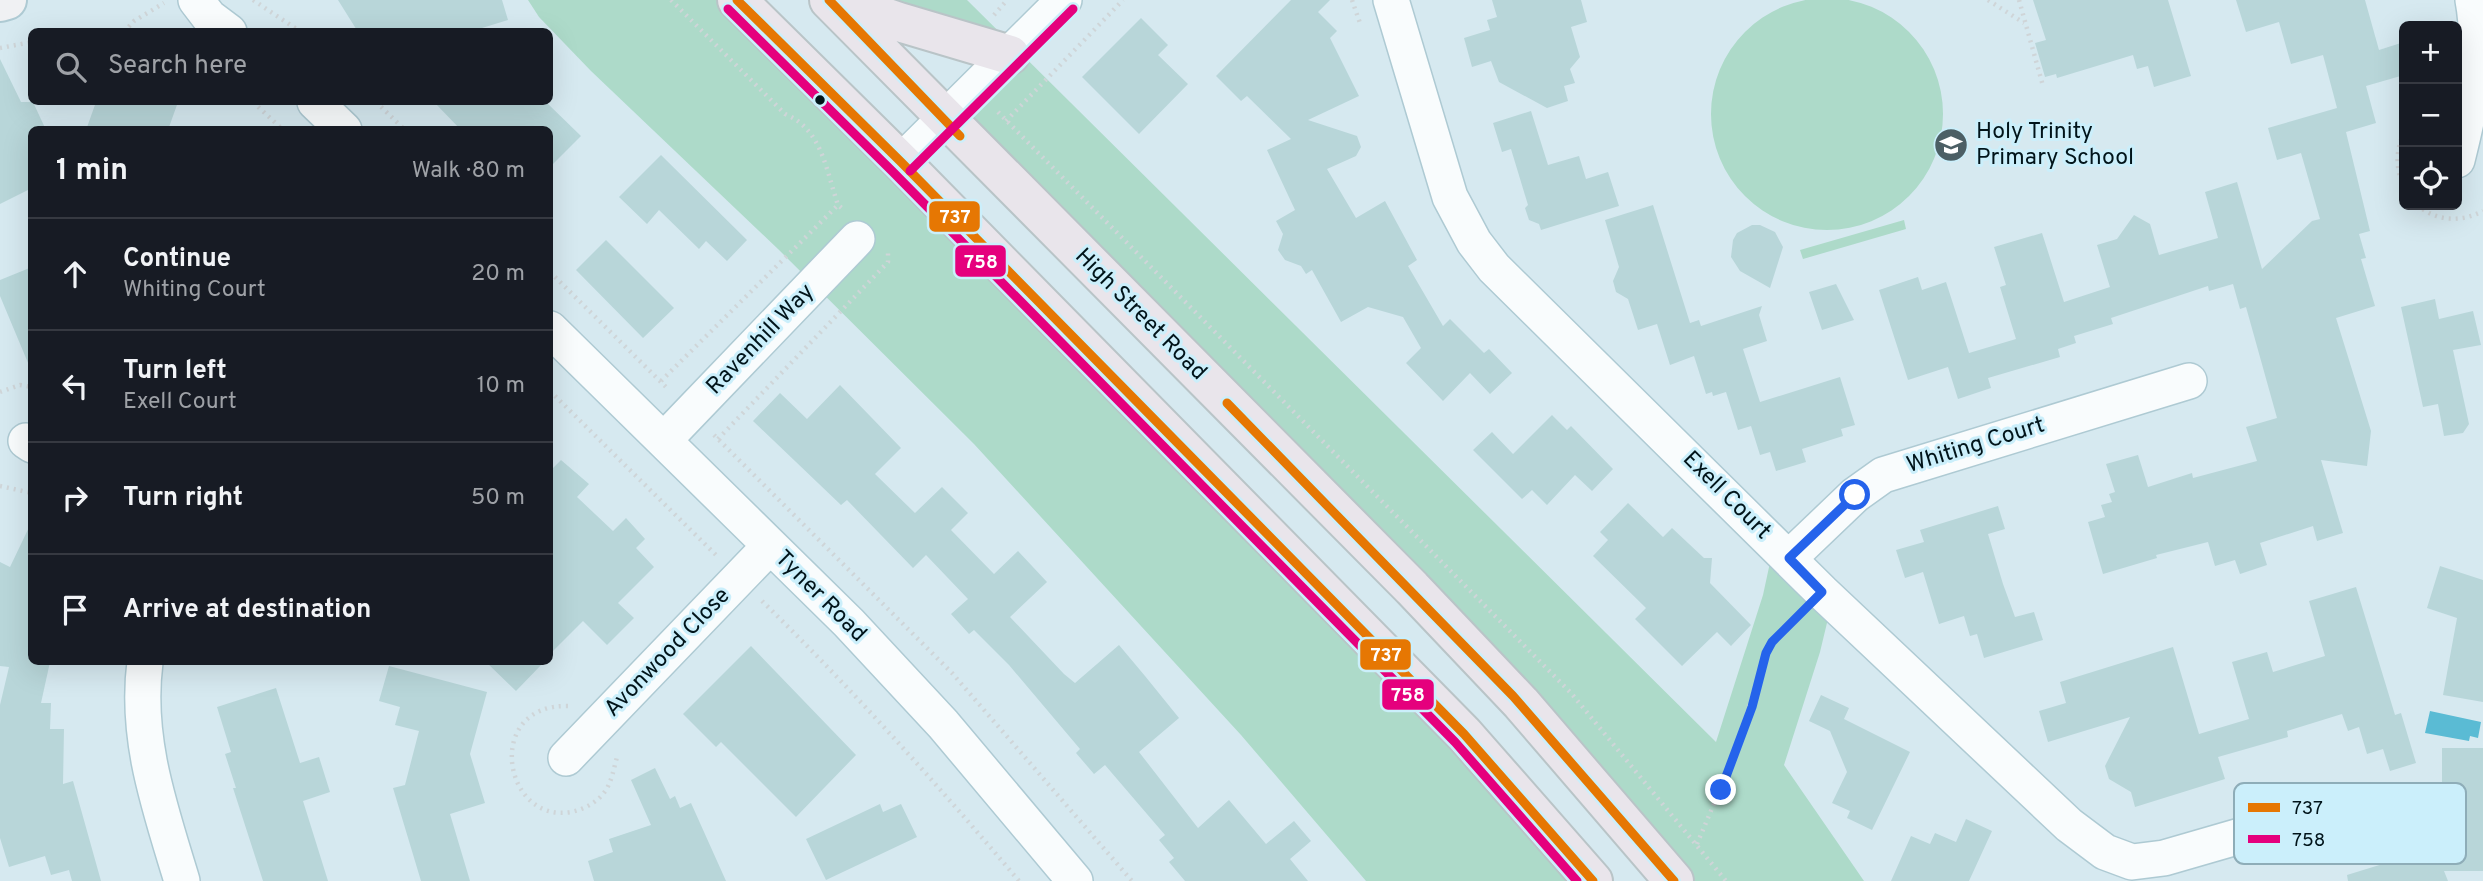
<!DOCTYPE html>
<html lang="en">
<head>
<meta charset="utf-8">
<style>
  :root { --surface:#171b24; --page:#20242c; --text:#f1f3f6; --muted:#9ea1a6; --line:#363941 }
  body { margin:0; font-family:Overpass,sans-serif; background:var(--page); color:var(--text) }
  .controls { position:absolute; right:21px; top:21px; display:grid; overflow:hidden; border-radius:10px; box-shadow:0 7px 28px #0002 }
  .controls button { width:63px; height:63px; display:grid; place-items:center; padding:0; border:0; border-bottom:2px solid var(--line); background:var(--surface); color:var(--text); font:35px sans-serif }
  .stop { position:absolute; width:21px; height:21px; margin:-16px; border:5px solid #2563eb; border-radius:50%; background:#fff }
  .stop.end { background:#2563eb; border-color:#fff; box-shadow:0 2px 7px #0008 }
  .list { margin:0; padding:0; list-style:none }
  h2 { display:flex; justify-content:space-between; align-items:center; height:91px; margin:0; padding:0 28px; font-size:30px }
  h2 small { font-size:23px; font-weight:400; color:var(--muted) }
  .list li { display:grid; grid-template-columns:46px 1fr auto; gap:21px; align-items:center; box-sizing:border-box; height:112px; padding:0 28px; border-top:2px solid var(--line) }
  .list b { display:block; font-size:26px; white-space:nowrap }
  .list p { margin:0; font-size:23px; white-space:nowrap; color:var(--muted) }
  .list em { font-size:23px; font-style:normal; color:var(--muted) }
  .icon { flex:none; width:38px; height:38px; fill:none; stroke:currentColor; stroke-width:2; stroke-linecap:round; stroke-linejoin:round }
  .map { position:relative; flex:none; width:2483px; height:881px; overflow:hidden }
  .search { position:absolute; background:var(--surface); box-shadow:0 7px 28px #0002; left:28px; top:28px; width:525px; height:77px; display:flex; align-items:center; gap:18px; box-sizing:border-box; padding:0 24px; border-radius:10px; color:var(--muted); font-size:26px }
  .panel { position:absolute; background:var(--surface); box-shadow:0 7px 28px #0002; left:28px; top:126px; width:525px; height:539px; border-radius:10px }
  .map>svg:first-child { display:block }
</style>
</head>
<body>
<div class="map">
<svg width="2483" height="881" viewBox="0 0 2483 881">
  <rect width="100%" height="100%" fill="#d6e9f0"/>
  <path fill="#addac9" d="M1711 114a116 116 0 1 1 232 0a116 116 0 1 1-232 0Z
    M528,0H737L1593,881H1366L1241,735L974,444L778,249L591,71L539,17Z
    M835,0H967L1716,742L1763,595L1774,544L1832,602L1820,652L1784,765L1864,881H1674L944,120L1010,55Z
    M1904,220L1906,229L1803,259L1800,250Z"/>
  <path fill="#5abbd4" d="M2430,711L2481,722L2478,738L2470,736L2469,741L2425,733Z"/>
  <path fill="#b8d6d9" d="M338,0H502L508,20L469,32H358Z
    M1291,0H1330L1318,12L1337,31L1330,38L1359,96L1308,120L1357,136L1361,147L1356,156L1327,169L1356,218L1385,201L1417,260L1408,266L1443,326L1450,319L1484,353L1489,349L1512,373L1490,394L1470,373L1443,401L1406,363L1421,348L1403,317L1368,307L1341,322L1312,270L1306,274L1301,266L1285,260L1278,250L1283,234L1276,221L1295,210L1267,150L1291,139L1247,96L1241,101L1216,76Z
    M1492,0H1581L1587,22L1571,27L1580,57L1570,69L1575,83L1564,86L1568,101L1547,108L1499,82L1491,61L1472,67L1464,38L1490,30L1487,20L1497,17Z
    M2033,0H2168L2191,76L2154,87L2148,66L2137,69L2133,55L2057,78L2056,74L2045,77L2035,43L2046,40Z
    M2236,0H2365L2379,50L2404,42V75L2366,86L2376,123L2346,132L2370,231L2359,234L2366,258L2361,259L2375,306L2336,318L2371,431L2367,466L2321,460L2343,533L2317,541L2313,526L2260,543L2267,565L2240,574L2235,560L2215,566L2208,542L2156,555L2157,558L2103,574L2088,522L2105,517L2101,505L2112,502L2109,494L2115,492L2106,464L2138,455L2148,487L2192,473L2193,478L2257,461L2246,427L2277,418L2246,307L2240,309L2233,284L2209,291L2208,286L2111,318L2113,324L2074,336L2076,343L2058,349L2060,357L1988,378L1991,388L1958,399L1948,367L1908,380L1879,290L1918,277L1922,290L1946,282L1969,353L2016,339L2000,287L2006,285L1994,247L2042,233L2064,302L2110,287L2097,245L2117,239L2134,215L2150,224L2159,255L2218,238L2205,192L2237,182L2262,269L2312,221L2320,219L2301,153L2277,160L2268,128L2337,108L2323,55L2291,64L2279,22L2246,32Z
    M1141,18L1168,45L1158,55L1188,84L1139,134L1082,77Z
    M0,59L21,102H33L46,130H32V188L0,204Z
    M96,102H178L168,130H86Z
    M434,102H546L581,136L550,167V130H461Z
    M1531,111L1548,165L1579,156L1586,179L1608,172L1619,206L1541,230L1539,224L1529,220L1525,208L1528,205L1511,149L1502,152L1493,123Z
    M661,155L747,240L727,261L706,241L699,249L659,210L647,224L619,197Z
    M1653,205L1690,323L1699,320L1701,326L1762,306L1759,315L1767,341L1743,349L1760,402L1840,377L1855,425L1841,429L1843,436L1802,449L1806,462L1776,471L1770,452L1760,455L1751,426L1738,430L1726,392L1713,396L1712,392L1706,394L1694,356L1670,365L1657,324L1638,330L1628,299L1616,292L1613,281L1619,267L1605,220Z
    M1752,225H1760L1775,232L1783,247L1770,288L1740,271L1731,257L1733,240L1737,233Z
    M606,240L674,308L643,338L576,270Z
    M32,267V370H31L0,296V280Z
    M1836,284L1854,320L1822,330L1809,292Z
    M2435,299L2439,319L2473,311L2481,345L2453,350L2469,424L2463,433L2444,436L2438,404L2423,407L2401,307Z
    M840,385L901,448L875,474L915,513L942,487L968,513L951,530L994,574L1018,551L1047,582L1010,617L1064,674L1075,683L1119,645L1145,676L1179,718L1139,752L1198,828L1229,800L1266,844L1294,821L1311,841L1290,859L1308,881H1185L1169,862L1174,858L1159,840L1165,835L1105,765L1094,774L1076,753L1080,749L1009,665L974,630L969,634L951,614L968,599L926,555L913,568L847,500L841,505L753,421L780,393L807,419Z
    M1552,415L1567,430L1571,426L1613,469L1592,491L1575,475L1547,505L1532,490L1522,499L1473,450L1492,432L1513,454Z
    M561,460L589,484L577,497L613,531L626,518L645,539L636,548L654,567L618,603L634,618L607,645L583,621L550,654V471Z
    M1628,503L1663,537L1672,528L1704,558H1712L1710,583L1751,625L1731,646L1717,632L1682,666L1635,619L1646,608L1593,556L1608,540L1600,532Z
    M1998,506L2005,529L1988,534L2003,584L2015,617L2034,612L2043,640L1984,658L1977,634L1970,636L1964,616L1939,624L1923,572L1905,578L1896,550L1924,542L1920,530Z
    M32,521V662H50L41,703H51L50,729H64L63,784L73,781L101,881H72L69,870L51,875L45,856L9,867L0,838V705L9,667L0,666V562L10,567Z
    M2440,566L2483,580V702L2443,695L2457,618L2427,608Z
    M2356,587L2395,715L2401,713L2416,763L2390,771L2383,749L2367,754L2359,727L2348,731L2342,714L2287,731L2288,737L2218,757L2225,779L2135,807L2131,792L2109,779L2105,766L2130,717L2048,742L2039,711L2066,703L2060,682L2173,647L2199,734L2249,719L2232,662L2267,652L2273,672L2325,656L2309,601Z
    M751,646L856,755L796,817L721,742L716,747L683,714Z
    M486,662H544L516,691Z
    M389,666L487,692L470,754L485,803L450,814L470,881H421L393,788L405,785L419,731L395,725L400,707L379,701Z
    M276,688L300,763L319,757L330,792L303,801L328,881H263L233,788H236L225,754L231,752L217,707Z
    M1821,695L1849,708L1844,719L1910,752L1872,830L1847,818L1850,811L1832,803L1847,772L1830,731L1809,721Z
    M2442,748H2483V871H2444L2448,881H2348L2347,875L2412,855L2402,824L2442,812Z
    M655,768L670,799L675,796L680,808L691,803L726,881H594L588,861L613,852L609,839L651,825L631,780Z
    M880,804L883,812L901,804L917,837L826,880L806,839Z
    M1966,819L1992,831L1969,881H1891L1911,836L1930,844L1935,833L1956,842Z"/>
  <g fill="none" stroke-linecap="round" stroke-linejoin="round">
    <g stroke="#aecad3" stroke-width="38">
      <path id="minor" d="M196,0L209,17L229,32
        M1391,0L1450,197L1474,242L1494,268L1822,592L2069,825L2105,852L2132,862L2164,858L2316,814
        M315,102L344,130
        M2457,160C2470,108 2483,54 2473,0
        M901,162L1064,0
        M550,329L849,623L943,724L1075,881
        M664,440L857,239
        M26,441L32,445
        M1789,558L1855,495L1883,475L2189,381
        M145,662C135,739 160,808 182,881
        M566,758L769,547"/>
    </g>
    <g stroke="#aecad3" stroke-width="42">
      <path id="secondary" d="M0,2L7,0"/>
    </g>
    <g stroke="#b9c4c7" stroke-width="42">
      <path id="primary" d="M737,0L901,162L1464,734L1593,881
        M829,0L1412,588L1521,703L1674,881
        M835,0L899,22L1010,55"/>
    </g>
    <path stroke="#cfd5d8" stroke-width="4.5" stroke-dasharray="2 5" stroke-linecap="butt" d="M253,0L301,32
      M671,0L785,114C822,129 826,170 838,205L844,210
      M1352,0L1361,26
      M1988,0L2024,23
      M2019,0L2043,86
      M994,15L1007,0
      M124,32L134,21L164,3
      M0,48L32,42
      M253,102L283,130
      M376,102L405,130
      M998,112L1571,693L1726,881
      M1006,121L1123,0
      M2404,132C2396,150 2395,168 2404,187
      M2417,205C2436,221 2460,223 2483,211
      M550,272L668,389
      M661,381L838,205
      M550,391L716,555
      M0,392L20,385L32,387
      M714,435L952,673L1132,881
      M718,439L888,262V253
      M0,486L32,493
      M762,601C853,690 937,784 1019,881
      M568,706C483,704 503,824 571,812C585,809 598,802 606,790C613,778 614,766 618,754
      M1697,844L1732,761L1766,653L1772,642L1798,614"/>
    <use href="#minor" stroke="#f9fcfd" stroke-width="35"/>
    <use href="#secondary" stroke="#f0f1f3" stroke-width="38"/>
    <use href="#primary" stroke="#e9e5eb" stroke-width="38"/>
    <g stroke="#cbeffb" stroke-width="14">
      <path id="bus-1" d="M737,0L901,162L1464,734L1593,881
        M829,0L960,136
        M1227,403L1513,696L1674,881"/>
    </g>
    <g stroke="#cbeffb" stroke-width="14">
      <path id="bus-2" d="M728,9L892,171L1455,742L1577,881
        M910,171L1073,9"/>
    </g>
    <use href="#bus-1" stroke="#e67703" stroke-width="9"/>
    <use href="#bus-2" stroke="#e5007d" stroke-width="9"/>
  </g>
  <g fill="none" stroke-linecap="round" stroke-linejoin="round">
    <path stroke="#2563eb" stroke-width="9" d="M1721,790L1752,707L1766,653L1772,642L1822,592L1789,558L1855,495"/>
  </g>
  <defs>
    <g id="school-disc" transform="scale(1.75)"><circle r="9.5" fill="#4c5f65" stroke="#cbeffb"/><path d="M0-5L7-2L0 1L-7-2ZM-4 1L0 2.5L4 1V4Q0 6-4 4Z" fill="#fff"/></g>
  </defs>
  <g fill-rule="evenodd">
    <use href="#school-disc" x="1951" y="145"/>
  </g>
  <circle fill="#01141a" stroke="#cbeffb" stroke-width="2.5" cx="820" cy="100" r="6"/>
  <g text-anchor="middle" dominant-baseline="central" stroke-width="6" stroke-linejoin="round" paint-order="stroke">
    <g font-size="23" fill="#01141a" stroke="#cbeffb" text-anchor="start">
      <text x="1976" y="132">Holy Trinity<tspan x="1976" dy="26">Primary School</tspan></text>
    </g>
    <g font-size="23" fill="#01141a" stroke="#cbeffb">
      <text transform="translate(1140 315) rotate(45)">High Street Road</text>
      <text transform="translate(761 340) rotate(-46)">Ravenhill Way</text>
      <text transform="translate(1976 446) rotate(-17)">Whiting Court</text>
      <text transform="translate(1726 496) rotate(45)">Exell Court</text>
      <text transform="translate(820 597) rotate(45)">Tyner Road</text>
      <text transform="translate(668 653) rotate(-46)">Avonwood Close</text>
    </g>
  </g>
  <rect x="2234" y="783" width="232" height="81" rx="10" fill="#cbeffb" stroke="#8eadb8" stroke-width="2"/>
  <rect x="2248" y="803" width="32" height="9" fill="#e67703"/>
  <rect x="2248" y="835" width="32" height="8" fill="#e5007d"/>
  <g font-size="19" fill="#01141a">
    <text x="2292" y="814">737</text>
    <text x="2292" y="846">758</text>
  </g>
  <g stroke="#cbeffb" stroke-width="2.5">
    <rect x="928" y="200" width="53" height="33" rx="7" fill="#e67703"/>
    <rect x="954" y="244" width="53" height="34" rx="7" fill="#e5007d"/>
    <rect x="1359" y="638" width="53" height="33" rx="7" fill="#e67703"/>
    <rect x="1381" y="678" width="54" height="33" rx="7" fill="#e5007d"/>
  </g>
  <g font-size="19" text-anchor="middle" font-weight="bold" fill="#fff">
    <text x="955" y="223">737</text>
    <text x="981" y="268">758</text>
    <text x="1386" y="661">737</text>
    <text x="1408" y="701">758</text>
  </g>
</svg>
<div class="controls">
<button>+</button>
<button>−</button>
<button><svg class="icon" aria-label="locate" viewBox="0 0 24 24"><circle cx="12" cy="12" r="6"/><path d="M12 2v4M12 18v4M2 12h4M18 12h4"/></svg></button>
</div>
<div class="stop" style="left:1855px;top:495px"></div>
<div class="stop end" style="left:1721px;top:790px"></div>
<div class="search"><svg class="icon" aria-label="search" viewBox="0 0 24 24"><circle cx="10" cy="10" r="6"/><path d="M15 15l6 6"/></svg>Search here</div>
<section class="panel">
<h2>1 min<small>Walk · 80 m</small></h2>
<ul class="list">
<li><svg class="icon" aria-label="ahead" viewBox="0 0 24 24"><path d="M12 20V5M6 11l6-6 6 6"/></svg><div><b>Continue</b><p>Whiting Court</p></div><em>20 m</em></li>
<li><svg class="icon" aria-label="left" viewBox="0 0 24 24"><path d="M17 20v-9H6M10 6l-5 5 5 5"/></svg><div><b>Turn left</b><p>Exell Court</p></div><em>10 m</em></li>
<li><svg class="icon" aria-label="right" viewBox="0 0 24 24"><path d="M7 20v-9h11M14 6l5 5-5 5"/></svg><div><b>Turn right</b></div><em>50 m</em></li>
<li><svg class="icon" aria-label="arrive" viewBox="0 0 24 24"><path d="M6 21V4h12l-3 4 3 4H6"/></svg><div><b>Arrive at destination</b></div></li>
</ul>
</section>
</div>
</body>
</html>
